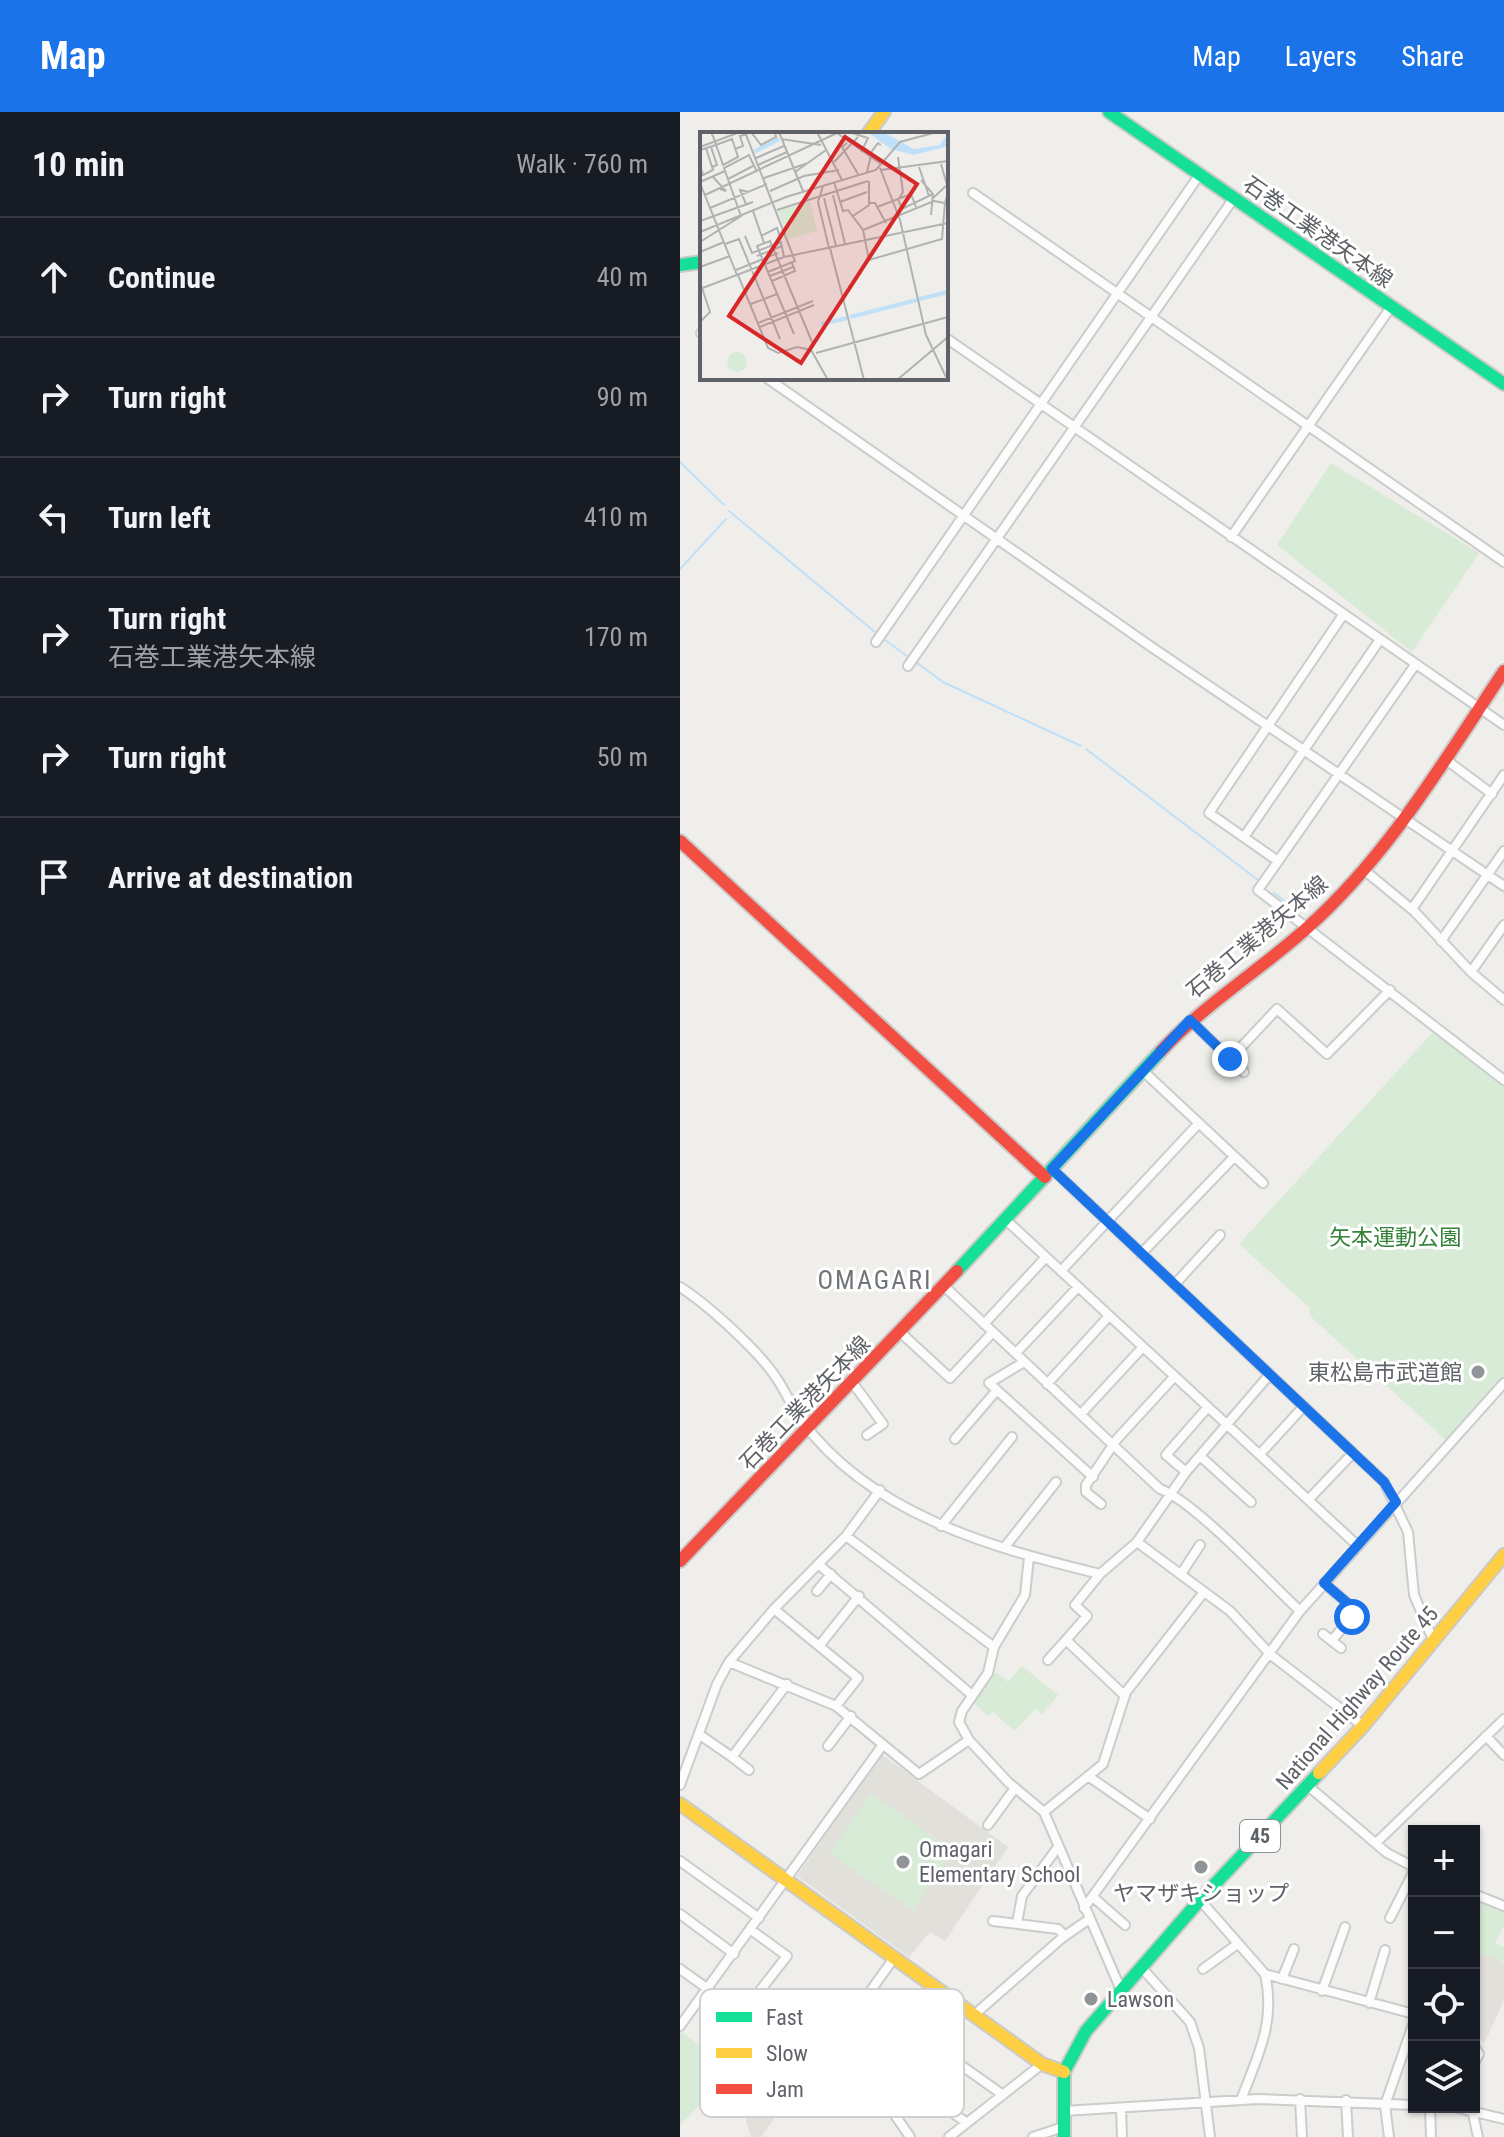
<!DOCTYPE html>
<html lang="en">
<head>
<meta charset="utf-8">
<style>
  :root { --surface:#171b24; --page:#242831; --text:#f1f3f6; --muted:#9ea1a6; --line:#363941; --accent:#1a73e8 }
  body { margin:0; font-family:"Roboto Condensed","Noto Sans JP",sans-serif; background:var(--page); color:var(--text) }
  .controls { position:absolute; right:24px; bottom:24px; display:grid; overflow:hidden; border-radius:0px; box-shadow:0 2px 6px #0004 }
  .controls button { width:72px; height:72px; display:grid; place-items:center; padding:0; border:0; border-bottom:2px solid var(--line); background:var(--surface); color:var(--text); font:40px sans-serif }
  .stop { position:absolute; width:24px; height:24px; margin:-18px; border:6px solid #1a73e8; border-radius:50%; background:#fff }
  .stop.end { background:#1a73e8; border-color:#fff; box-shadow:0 2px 8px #0008 }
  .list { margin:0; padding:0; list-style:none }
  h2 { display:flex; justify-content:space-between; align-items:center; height:104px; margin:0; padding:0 32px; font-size:34px }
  h2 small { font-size:26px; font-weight:400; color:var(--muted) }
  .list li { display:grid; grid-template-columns:52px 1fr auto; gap:24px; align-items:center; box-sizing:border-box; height:120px; padding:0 32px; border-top:2px solid var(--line) }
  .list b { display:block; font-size:30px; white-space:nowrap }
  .list p { margin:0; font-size:26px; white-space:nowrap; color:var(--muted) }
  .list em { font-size:26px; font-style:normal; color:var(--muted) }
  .icon { flex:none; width:44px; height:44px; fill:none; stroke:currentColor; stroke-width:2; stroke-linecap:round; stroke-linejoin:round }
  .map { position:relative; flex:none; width:824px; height:2025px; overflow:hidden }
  header { display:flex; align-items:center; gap:48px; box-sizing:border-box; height:112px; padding:0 40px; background:var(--accent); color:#fff }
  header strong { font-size:38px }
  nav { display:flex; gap:44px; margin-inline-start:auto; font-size:28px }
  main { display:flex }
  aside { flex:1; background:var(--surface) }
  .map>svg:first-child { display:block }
</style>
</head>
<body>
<header>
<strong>Map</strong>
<nav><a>Map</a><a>Layers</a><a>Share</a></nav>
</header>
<main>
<aside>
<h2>10 min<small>Walk · 760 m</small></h2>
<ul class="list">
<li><svg class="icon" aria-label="ahead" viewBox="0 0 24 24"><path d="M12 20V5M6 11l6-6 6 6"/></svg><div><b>Continue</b></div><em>40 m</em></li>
<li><svg class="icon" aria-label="right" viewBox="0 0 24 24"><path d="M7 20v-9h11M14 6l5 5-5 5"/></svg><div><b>Turn right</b></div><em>90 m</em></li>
<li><svg class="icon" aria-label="left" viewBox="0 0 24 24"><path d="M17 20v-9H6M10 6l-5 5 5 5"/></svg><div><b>Turn left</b></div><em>410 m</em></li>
<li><svg class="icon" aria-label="right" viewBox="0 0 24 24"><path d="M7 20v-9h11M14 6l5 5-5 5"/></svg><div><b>Turn right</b><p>石巻工業港矢本線</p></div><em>170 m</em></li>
<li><svg class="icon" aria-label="right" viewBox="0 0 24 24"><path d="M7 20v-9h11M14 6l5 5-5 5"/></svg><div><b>Turn right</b></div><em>50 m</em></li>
<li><svg class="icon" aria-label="arrive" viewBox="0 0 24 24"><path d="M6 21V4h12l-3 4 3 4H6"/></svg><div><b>Arrive at destination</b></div></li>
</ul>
</aside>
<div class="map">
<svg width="824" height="2025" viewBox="0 0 824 2025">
  <rect width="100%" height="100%" fill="#efeeea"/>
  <path fill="#e2e0da" d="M201,1642L328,1735L265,1829L250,1820L229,1845L117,1764Z
    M794,1837L824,1851V1888L805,1930L794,1926Z
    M67,1933L99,1957L91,1970L110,1985L81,2025H71L50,1955Z"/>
  <path fill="#d8ebd6" d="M651,351L799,441L732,540L597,433Z
    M754,919L824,974V1267L766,1328L630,1204V1196L559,1132Z
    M342,1554L378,1583L362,1602L355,1597L335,1619L313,1600L308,1604L293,1590L316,1560L328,1570Z
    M190,1681L273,1739L233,1799L150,1741Z
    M794,1785L824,1797V1813L815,1831L824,1835V1850L794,1838Z
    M0,1918L49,1957L50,1963L0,2013Z"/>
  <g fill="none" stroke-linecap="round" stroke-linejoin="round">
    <path stroke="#bfe0f9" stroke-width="2" d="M0,350L44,393
      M49,399L195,520
      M0,457L46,407
      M205,528L227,544
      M237,551L263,570L401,634
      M406,637L578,768
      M594,781L613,795"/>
    <g stroke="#cbcccc" stroke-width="12">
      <path id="street" d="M293,81L824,450
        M21,221H22
        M266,226L824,613
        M87,266L473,536L824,774
        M551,425L711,195
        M196,530L520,62
        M735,553L578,778L824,968
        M228,554L554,86
        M765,647L812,682
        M564,725L699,529
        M598,749L529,701L663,503
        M684,758L735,800L791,860L824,813
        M732,797L824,663
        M761,829L824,739
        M791,860L824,888
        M510,908L550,947L597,897L647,942L710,878
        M550,947L564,960
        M462,958L583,1071
        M372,1057L704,1370L728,1420L734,1483L754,1530
        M326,1108L677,1433
        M461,1142L554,1045
        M381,1159L519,1011
        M495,1172L540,1123
        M264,1174L480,1377C513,1388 590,1471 620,1499
        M0,1175C27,1192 80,1240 97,1267C106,1280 112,1296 122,1309C192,1403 313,1436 420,1462L457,1430L550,1499L591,1543L683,1614
        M304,1212L366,1145
        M220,1220L270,1266L313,1220
        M336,1241L398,1175
        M344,1250L309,1271L413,1365
        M172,1270L203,1312L187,1323
        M367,1272L429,1204
        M401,1302L462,1236
        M275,1327L317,1278
        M580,1342L624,1294
        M520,1344L571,1390
        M506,1360L486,1343L528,1295
        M629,1387L673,1341
        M421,1392L406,1380V1373L437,1327L494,1265
        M261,1414L332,1325
        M166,1424L314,1535
        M457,1430L506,1360L590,1262
        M324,1436L376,1370
        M349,1445L345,1483L314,1535L308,1561L282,1599L279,1610L289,1628L328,1670L364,1700L441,1878
        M138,1452L292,1583
        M420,1462L395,1493L407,1504L386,1528L445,1584
        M501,1462L520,1433
        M644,1471L672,1495V1505L652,1528
        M137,1479L151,1462
        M94,1497L178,1566L156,1594
        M643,1522L661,1536
        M139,1534L179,1484
        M368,1548L386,1528
        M49,1550L156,1594L239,1662L289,1628
        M20,1623L52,1645L107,1572
        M806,1624L824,1643
        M148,1634L171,1604
        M52,1645L69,1658
        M408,1664L470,1707
        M0,1673L37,1572L49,1550L94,1497L166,1424L200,1378
        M627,1673L707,1741L734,1755
        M364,1700L423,1652L446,1580L524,1480
        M308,1713L335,1676
        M696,1731L824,1607
        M0,1749L79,1806
        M794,1782L824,1794
        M413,1785L445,1813
        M520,1788L585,1862L734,1902
        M404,1796L620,1499L824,1271
        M0,1802L54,1842
        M710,1806L734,1759
        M313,1809L378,1817L385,1824
        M337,1811L342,1784L378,1735
        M71,1818L107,1844L71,1890L200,1981L230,2025
        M462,1856L510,1910L519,1936L530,2025
        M0,1857L28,1877
        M523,1857L556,1833
        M602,1867L614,1837
        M642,1879L665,1815
        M185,1885L323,1983
        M689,1891L705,1838
        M294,1903L382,1826L408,1808
        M0,1914L202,1634
        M159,1920L287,2011
        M794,1934L799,1942L794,1951
        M215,1958L268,1884
        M114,1986L214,1846
        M620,1987L622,2025
        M561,1988C578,1943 596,1910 585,1862
        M666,1988L668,2025
        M750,1995L751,2025
        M774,1995L824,2007
        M441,1997L442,2025
        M384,1999L578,1987L734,1993
        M793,2002L798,2025
        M269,2025L362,1952
        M353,2025L383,2015
        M709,2025L705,1993L734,1910"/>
    </g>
    <g stroke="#cacacb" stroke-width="16">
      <path id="fast" d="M429,0L824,272
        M0,153L22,150
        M277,1159L481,939
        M384,2025V1960L406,1919L520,1788L639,1661"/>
    </g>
    <g stroke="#cacacb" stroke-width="16">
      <path id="slow" d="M188,22L204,0
        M639,1661L683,1614L824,1443
        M0,1692L362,1952L384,1960"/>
    </g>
    <g stroke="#cacacb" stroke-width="16">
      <path id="jam" d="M0,729L365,1065
        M481,939C525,892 579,859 627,816C708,744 764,649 824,559
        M0,1449L277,1159"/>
    </g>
    <use href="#street" stroke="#fdfcfc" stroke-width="8"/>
    <use href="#fast" stroke="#16e098" stroke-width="12"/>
    <use href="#slow" stroke="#ffcf43" stroke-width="12"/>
    <use href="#jam" stroke="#f24e42" stroke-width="12"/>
  </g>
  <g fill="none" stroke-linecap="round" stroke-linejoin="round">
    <path stroke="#1a73e8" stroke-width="10" d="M550,947L510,908L372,1057L704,1370L716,1390L644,1471L672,1495V1505"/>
  </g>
  <g fill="#919496" stroke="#fff" stroke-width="3">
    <circle cx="798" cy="1260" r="8"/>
    <circle cx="223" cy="1750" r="8"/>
    <circle cx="521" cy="1755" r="8"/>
    <circle cx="411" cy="1887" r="8"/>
  </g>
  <g text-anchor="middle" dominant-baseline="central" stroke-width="6" stroke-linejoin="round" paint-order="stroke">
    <rect fill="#fff" stroke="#8f9295" stroke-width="2" x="560" y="1708" width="40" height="32" rx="6"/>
    <g font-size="20" font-weight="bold" fill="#5f6368">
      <text x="580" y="1724">45</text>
    </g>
    <g font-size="22" fill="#5f6368" stroke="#fff">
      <text transform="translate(638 120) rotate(35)">石巻工業港矢本線</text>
      <text transform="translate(577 825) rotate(-40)">石巻工業港矢本線</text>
      <text transform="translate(125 1291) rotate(-46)">石巻工業港矢本線</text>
      <text transform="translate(677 1586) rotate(-49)">National Highway Route 45</text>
    </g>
    <g font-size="22" fill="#348238" stroke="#fff">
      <text x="715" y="1125">矢本運動公園</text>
    </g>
    <g font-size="22" fill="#5f6368" stroke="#fff" text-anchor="start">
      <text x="782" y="1260" text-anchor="end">東松島市武道館</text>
      <text x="239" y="1737">Omagari<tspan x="239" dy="25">Elementary School</tspan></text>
      <text x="521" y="1781" text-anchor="middle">ヤマザキショップ</text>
      <text x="427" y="1887">Lawson</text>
    </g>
    <g font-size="26" letter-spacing="2" fill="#70757a" stroke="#fff">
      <text x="195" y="1168">OMAGARI</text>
    </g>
  </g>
  <g transform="translate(20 20)">
    <rect width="248" height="248" fill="#efeeea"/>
    <path d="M110,70L117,99L88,107L78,79ZM27 230a10 10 0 1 1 20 0a10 10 0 1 1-20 0Z" fill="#d8ebd6"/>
    <path d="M167,0H183L214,17L240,13L248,1V14L214,23L191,17Z" fill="#bfe0f9"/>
    <path fill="none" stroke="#bfe0f9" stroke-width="4" d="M54,20L79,7M219,167L248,160M150,185L217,168M121,192L147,186"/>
    <path fill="none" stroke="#b1b2b2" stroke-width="2" d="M45,0L95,129L68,140M51,0L61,13L76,5L75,0M79,0L103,59M117,0L142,48M149,0L168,6L161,20M137,1L181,32M81,7L121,13M147,11L142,15L158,42M0,15L40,0M11,15L17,33L12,35M35,17L43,14L40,4L47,2M0,18L16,13L21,11L32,7L38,25L23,33L20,24L16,13L15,9L11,0M198,25L203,60L199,67M56,26L84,14M134,30L158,5M0,33L3,43L13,38L6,16M58,33L87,20M219,35L229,64M180,36L200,88L226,203L246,245M181,38L248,29M95,40L126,18M167,40L172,19L178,11L181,13M12,44L26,59L20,57M64,46L108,31M28,47L53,34M221,48L233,62L231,83M0,50L25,39M134,50L143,79L148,78L163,98L169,128L242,107L245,71M0,51L37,143M123,54L118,70L129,116M70,59L104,44L139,38M5,63L137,1M133,63L145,112M124,66L136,114M233,66L247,53L241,32M198,67L202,77L233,62M140,70L167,60M169,71H175L186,91M46,72L40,58L49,60M177,75L211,62L216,75M10,76L67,52M77,78L168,49M53,79L64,111M153,84L169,73V49M0,89L53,70M163,98L234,69L245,71L248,60M0,100L86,65L176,38L200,10L237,0M45,104L52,121L81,110L84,125M61,104L77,96L80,105M0,110L41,84L24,36L49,23L57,40M25,112L39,107L80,207M130,116L164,248M0,120L24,110M57,124L82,114M0,135L30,124M36,138L78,121M38,143L68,216L78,221L97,215L111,218L128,248M70,144L93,135M72,149L95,139L92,131M0,150L10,180L0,190M0,157L84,125L248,91M51,172L77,162M58,191L113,169M60,195L114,173M94,202L57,114L70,109L112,210M116,221L248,185M197,248L248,205"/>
    <path fill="#d62828" fill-opacity="0.15" stroke="#d62828" stroke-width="4" d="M145,5L217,52L101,231L29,184Z"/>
    <rect width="248" height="248" fill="none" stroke="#5f6368" stroke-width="4"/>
  </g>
  <rect x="20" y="1877" width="264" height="128" rx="12" fill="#fff" stroke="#cfd0d2" stroke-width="2"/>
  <rect x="36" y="1900" width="36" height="10" fill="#16e098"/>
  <rect x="36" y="1936" width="36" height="10" fill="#ffcf43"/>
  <rect x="36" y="1972" width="36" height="10" fill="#f24e42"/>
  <g font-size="22" fill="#5f6368">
    <text x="86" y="1913">Fast</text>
    <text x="86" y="1949">Slow</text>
    <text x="86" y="1985">Jam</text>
  </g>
</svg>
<div class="controls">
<button>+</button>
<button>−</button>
<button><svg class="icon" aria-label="locate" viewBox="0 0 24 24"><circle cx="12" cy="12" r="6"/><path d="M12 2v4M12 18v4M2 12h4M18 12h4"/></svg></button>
<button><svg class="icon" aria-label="layers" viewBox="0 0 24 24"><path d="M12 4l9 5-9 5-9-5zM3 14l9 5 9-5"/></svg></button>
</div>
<div class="stop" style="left:672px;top:1505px"></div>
<div class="stop end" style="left:550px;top:947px"></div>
</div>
</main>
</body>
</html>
